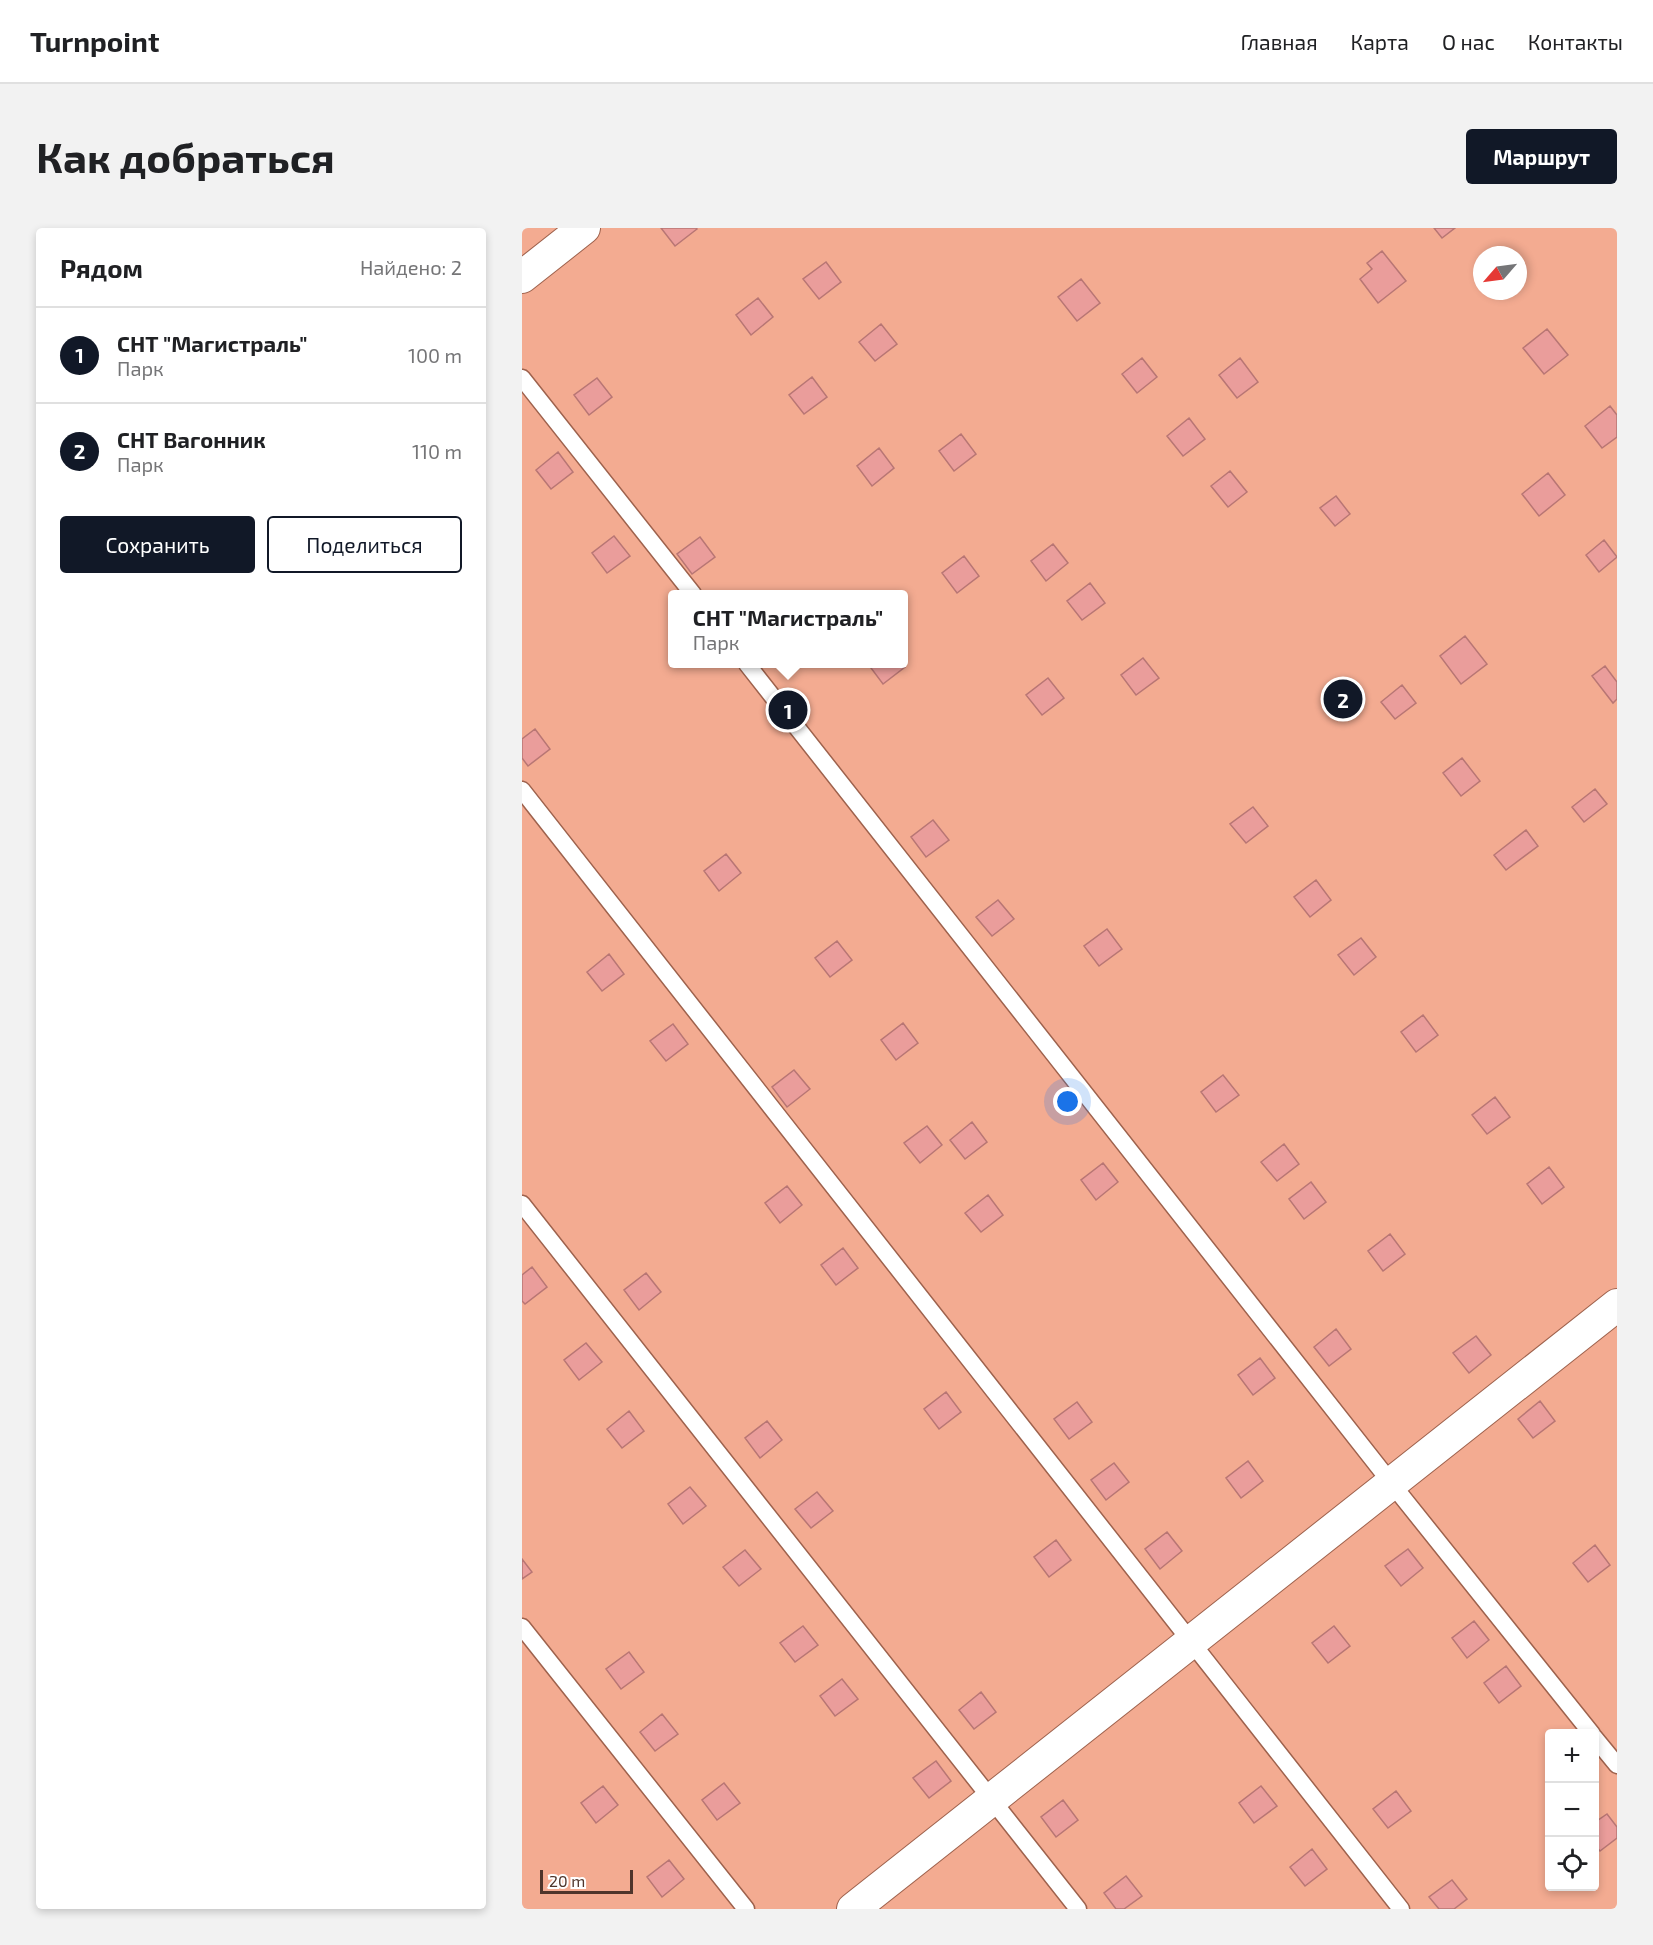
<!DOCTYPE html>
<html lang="ru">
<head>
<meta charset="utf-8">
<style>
  :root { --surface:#fff; --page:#f2f2f2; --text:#202124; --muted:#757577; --line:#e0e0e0; --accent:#111827 }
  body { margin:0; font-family:"Exo 2",sans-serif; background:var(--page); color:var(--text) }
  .controls { position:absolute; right:18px; bottom:18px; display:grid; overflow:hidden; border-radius:6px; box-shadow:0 3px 9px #0003 }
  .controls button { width:54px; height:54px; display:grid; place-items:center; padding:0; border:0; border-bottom:2px solid var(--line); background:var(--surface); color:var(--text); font:30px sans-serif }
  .compass { position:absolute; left:951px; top:18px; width:54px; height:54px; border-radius:50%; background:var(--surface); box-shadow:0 3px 9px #0003; rotate:242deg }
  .scale { position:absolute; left:18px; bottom:15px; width:93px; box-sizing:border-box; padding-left:6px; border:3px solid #4f352b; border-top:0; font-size:16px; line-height:21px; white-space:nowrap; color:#4f352b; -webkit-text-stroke:4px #fff; paint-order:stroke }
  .you { position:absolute; left:546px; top:874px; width:21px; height:21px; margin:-15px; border:4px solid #fff; border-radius:50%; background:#1a73e8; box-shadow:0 0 0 9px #1a73e833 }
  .badge { display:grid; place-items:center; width:39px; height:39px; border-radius:50%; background:var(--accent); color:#fff; font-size:20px; font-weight:700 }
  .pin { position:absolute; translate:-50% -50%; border:3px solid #fff; box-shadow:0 2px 6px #0006 }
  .popup { position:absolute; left:146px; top:362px; width:240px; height:78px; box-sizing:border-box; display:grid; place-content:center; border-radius:6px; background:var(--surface); filter:drop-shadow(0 2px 4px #0005); font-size:20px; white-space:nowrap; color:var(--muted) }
  .popup b { font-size:22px; color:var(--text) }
  .popup::after { content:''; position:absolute; left:50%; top:100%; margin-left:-12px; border:12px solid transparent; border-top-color:var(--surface) }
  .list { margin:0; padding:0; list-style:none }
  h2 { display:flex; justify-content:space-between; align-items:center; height:78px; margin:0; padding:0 24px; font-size:26px }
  h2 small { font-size:20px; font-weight:400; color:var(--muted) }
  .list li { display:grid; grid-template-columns:39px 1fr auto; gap:18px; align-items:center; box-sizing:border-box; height:96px; padding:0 24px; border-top:2px solid var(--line) }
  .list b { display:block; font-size:22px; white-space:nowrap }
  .list p { margin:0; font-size:20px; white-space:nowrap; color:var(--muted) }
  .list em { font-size:20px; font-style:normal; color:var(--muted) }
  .actions { display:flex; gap:12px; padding:18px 24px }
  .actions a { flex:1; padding:14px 0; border:2px solid var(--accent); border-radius:6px; text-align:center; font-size:21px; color:var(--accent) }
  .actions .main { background:var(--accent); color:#fff }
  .icon { flex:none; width:33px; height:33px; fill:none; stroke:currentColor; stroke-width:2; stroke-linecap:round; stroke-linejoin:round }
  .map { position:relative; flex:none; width:1095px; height:1681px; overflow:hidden; border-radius:6px }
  header { display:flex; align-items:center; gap:36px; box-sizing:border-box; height:84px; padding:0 30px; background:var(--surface); border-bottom:2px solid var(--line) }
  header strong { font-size:28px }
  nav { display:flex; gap:33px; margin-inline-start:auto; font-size:21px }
  .intro { display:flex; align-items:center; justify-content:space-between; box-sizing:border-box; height:144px; padding:0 36px }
  h1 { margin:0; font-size:42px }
  .button { padding:15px 27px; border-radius:6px; background:var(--accent); color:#fff; font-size:21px; font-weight:700 }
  main { display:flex; gap:36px; padding:0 36px }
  aside { flex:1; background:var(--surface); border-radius:6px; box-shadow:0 3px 9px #0003 }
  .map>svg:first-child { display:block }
</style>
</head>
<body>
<header>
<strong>Turnpoint</strong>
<nav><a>Главная</a><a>Карта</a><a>О нас</a><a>Контакты</a></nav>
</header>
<div class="intro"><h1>Как добраться</h1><a class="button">Маршрут</a></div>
<main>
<aside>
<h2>Рядом<small>Найдено: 2</small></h2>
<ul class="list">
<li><span class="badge">1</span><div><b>СНТ &quot;Магистраль&quot;</b><p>Парк</p></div><em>100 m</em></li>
<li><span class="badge">2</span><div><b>СНТ Вагонник</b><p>Парк</p></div><em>110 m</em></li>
</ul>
<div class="actions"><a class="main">Сохранить</a><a>Поделиться</a></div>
</aside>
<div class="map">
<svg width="1095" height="1681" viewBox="0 0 1095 1681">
  <rect width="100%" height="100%" fill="#f5e7e2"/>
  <path fill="#f3ab91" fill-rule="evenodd" d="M0,0H1095V1681H0ZM960,27H996V63H960ZM150,366H382V436H150ZM1028,1506H1072V1658H1028Z"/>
  <path fill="#ea9d9b" stroke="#b87674" stroke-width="1.5" d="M139,0H174L175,1L153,18Z
    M912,0H933L920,10Z
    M860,23L884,53L856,75L838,51L850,41L845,35Z
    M304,34L319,54L297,71L281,51Z
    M559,51L578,75L555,93L536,69Z
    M236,70L251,89L229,107L214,87Z
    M359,96L375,116L353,133L337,114Z
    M1025,101L1046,127L1022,146L1001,120Z
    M620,130L635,149L615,165L600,146Z
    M718,130L736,154L715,170L697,147Z
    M290,149L305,169L282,186L267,167Z
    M75,150L90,169L67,187L52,167Z
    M1088,178L1095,187V209L1080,220L1063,198Z
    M667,190L683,211L661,228L645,208Z
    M439,206L454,226L432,243L417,223Z
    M357,220L372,240L350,258L335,238Z
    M36,224L51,244L29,261L14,242Z
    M708,243L725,264L706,279L689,258Z
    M1026,245L1043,267L1017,288L1000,266Z
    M814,268L828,286L813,298L798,280Z
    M92,308L108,328L85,345L70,325Z
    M178,309L193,329L170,346L155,326Z
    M1082,312L1095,329L1077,344L1064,327Z
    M531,316L546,335L524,353L509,333Z
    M442,328L457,348L435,365L420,345Z
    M568,355L583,375L560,392L545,373Z
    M943,408L965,436L939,456L918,428Z
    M621,430L637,450L614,467L599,447Z
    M346,436H381L383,439L361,456Z
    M1083,438L1095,454V471L1091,475L1070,448Z
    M526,450L542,470L520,487L504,467Z
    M880,457L894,475L873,491L859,474Z
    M13,501L28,521L6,538L0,530V511Z
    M940,530L958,553L939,568L921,545Z
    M1073,561L1085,576L1062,594L1050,579Z
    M731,579L746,598L724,615L708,596Z
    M411,592L427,612L404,629L389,609Z
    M1004,602L1016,618L984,642L972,627Z
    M204,626L219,645L197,663L182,643Z
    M794,652L809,672L788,689L772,669Z
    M476,672L492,691L470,708L454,689Z
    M585,701L600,721L577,738L562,718Z
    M839,710L854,729L832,747L816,727Z
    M315,713L330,732L308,749L293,730Z
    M87,726L102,746L80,763L65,744Z
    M901,787L916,807L894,824L879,804Z
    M381,795L396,815L374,832L359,812Z
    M151,796L166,816L144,833L128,813Z
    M272,842L288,861L265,879L250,859Z
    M701,847L717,867L694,884L679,864Z
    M973,869L988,889L965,906L950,887Z
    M450,894L465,914L443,931L428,912Z
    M405,898L420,917L398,935L382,915Z
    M762,916L777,936L755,953L739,934Z
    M581,935L596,954L574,972L559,952Z
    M1027,939L1042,959L1020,976L1005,956Z
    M789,954L804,974L782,991L767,971Z
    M265,958L280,977L258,995L243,975Z
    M466,967L481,987L459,1004L443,985Z
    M868,1006L883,1026L861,1043L846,1023Z
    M321,1020L336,1040L314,1057L299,1037Z
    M10,1039L25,1059L3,1076L0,1073V1047Z
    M124,1045L139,1064L117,1082L102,1062Z
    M814,1101L829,1121L807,1138L792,1119Z
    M954,1108L969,1127L947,1145L931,1125Z
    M64,1115L80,1134L57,1152L42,1132Z
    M738,1130L753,1150L731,1167L716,1147Z
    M424,1164L439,1184L417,1201L402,1181Z
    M1018,1173L1033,1193L1011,1210L996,1191Z
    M555,1174L570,1194L547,1211L532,1191Z
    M107,1183L122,1203L100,1220L85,1201Z
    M245,1193L260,1212L238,1230L223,1210Z
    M726,1233L741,1253L719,1270L704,1250Z
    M592,1235L607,1254L584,1272L569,1252Z
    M168,1259L184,1278L161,1296L146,1276Z
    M295,1264L311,1283L289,1300L273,1281Z
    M645,1304L660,1323L638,1341L623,1321Z
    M534,1312L549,1332L527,1349L512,1329Z
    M1073,1317L1088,1337L1066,1354L1051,1335Z
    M886,1321L901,1340L879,1358L863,1338Z
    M223,1322L239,1341L217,1358L201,1339Z
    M0,1331L10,1344L0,1351Z
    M952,1393L967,1412L945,1430L930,1410Z
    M281,1398L296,1417L273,1434L258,1415Z
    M812,1398L828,1418L806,1435L790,1415Z
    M107,1424L122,1444L99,1461L84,1441Z
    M984,1438L999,1458L977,1475L962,1455Z
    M320,1451L336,1471L313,1488L298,1468Z
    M459,1464L474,1484L452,1501L437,1482Z
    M140,1486L156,1506L133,1523L118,1504Z
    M414,1533L429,1553L407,1570L391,1550Z
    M202,1555L218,1575L195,1592L180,1572Z
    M81,1558L96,1577L74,1595L59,1575Z
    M739,1558L755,1578L732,1595L717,1575Z
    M874,1563L889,1583L866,1600L851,1581Z
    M541,1572L556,1592L534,1609L519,1589Z
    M1085,1586L1095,1599V1610L1078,1623L1072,1616V1595Z
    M790,1621L805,1641L783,1658L768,1639Z
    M147,1632L162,1651L140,1669L125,1649Z
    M604,1648L620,1668L602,1681H594L582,1665Z
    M930,1652L945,1671L932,1681H917L907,1669Z"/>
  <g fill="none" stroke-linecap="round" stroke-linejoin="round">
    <g stroke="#9e624d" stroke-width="19">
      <path id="lane" d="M0,150L171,366
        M225,436L870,1256L1070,1506
        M0,562L879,1681
        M0,976L556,1681
        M0,1399L224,1681
        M1072,1509L1095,1537"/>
    </g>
    <g stroke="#9e624d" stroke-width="34">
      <path id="street" d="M0,49L62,0
        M331,1681L1095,1077"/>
    </g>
    <use href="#lane" stroke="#fff" stroke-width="16"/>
    <use href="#street" stroke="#fff" stroke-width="32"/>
  </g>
</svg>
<div class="controls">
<button>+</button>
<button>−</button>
<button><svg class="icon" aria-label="locate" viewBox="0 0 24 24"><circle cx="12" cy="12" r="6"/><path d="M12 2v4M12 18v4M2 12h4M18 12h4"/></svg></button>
</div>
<svg class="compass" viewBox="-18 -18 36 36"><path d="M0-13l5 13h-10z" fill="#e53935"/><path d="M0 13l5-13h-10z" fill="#757577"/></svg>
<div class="scale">20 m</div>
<div class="you"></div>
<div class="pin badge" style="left:266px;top:482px">1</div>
<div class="popup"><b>СНТ &quot;Магистраль&quot;</b>Парк</div>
<div class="pin badge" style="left:821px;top:471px">2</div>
</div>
</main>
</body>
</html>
